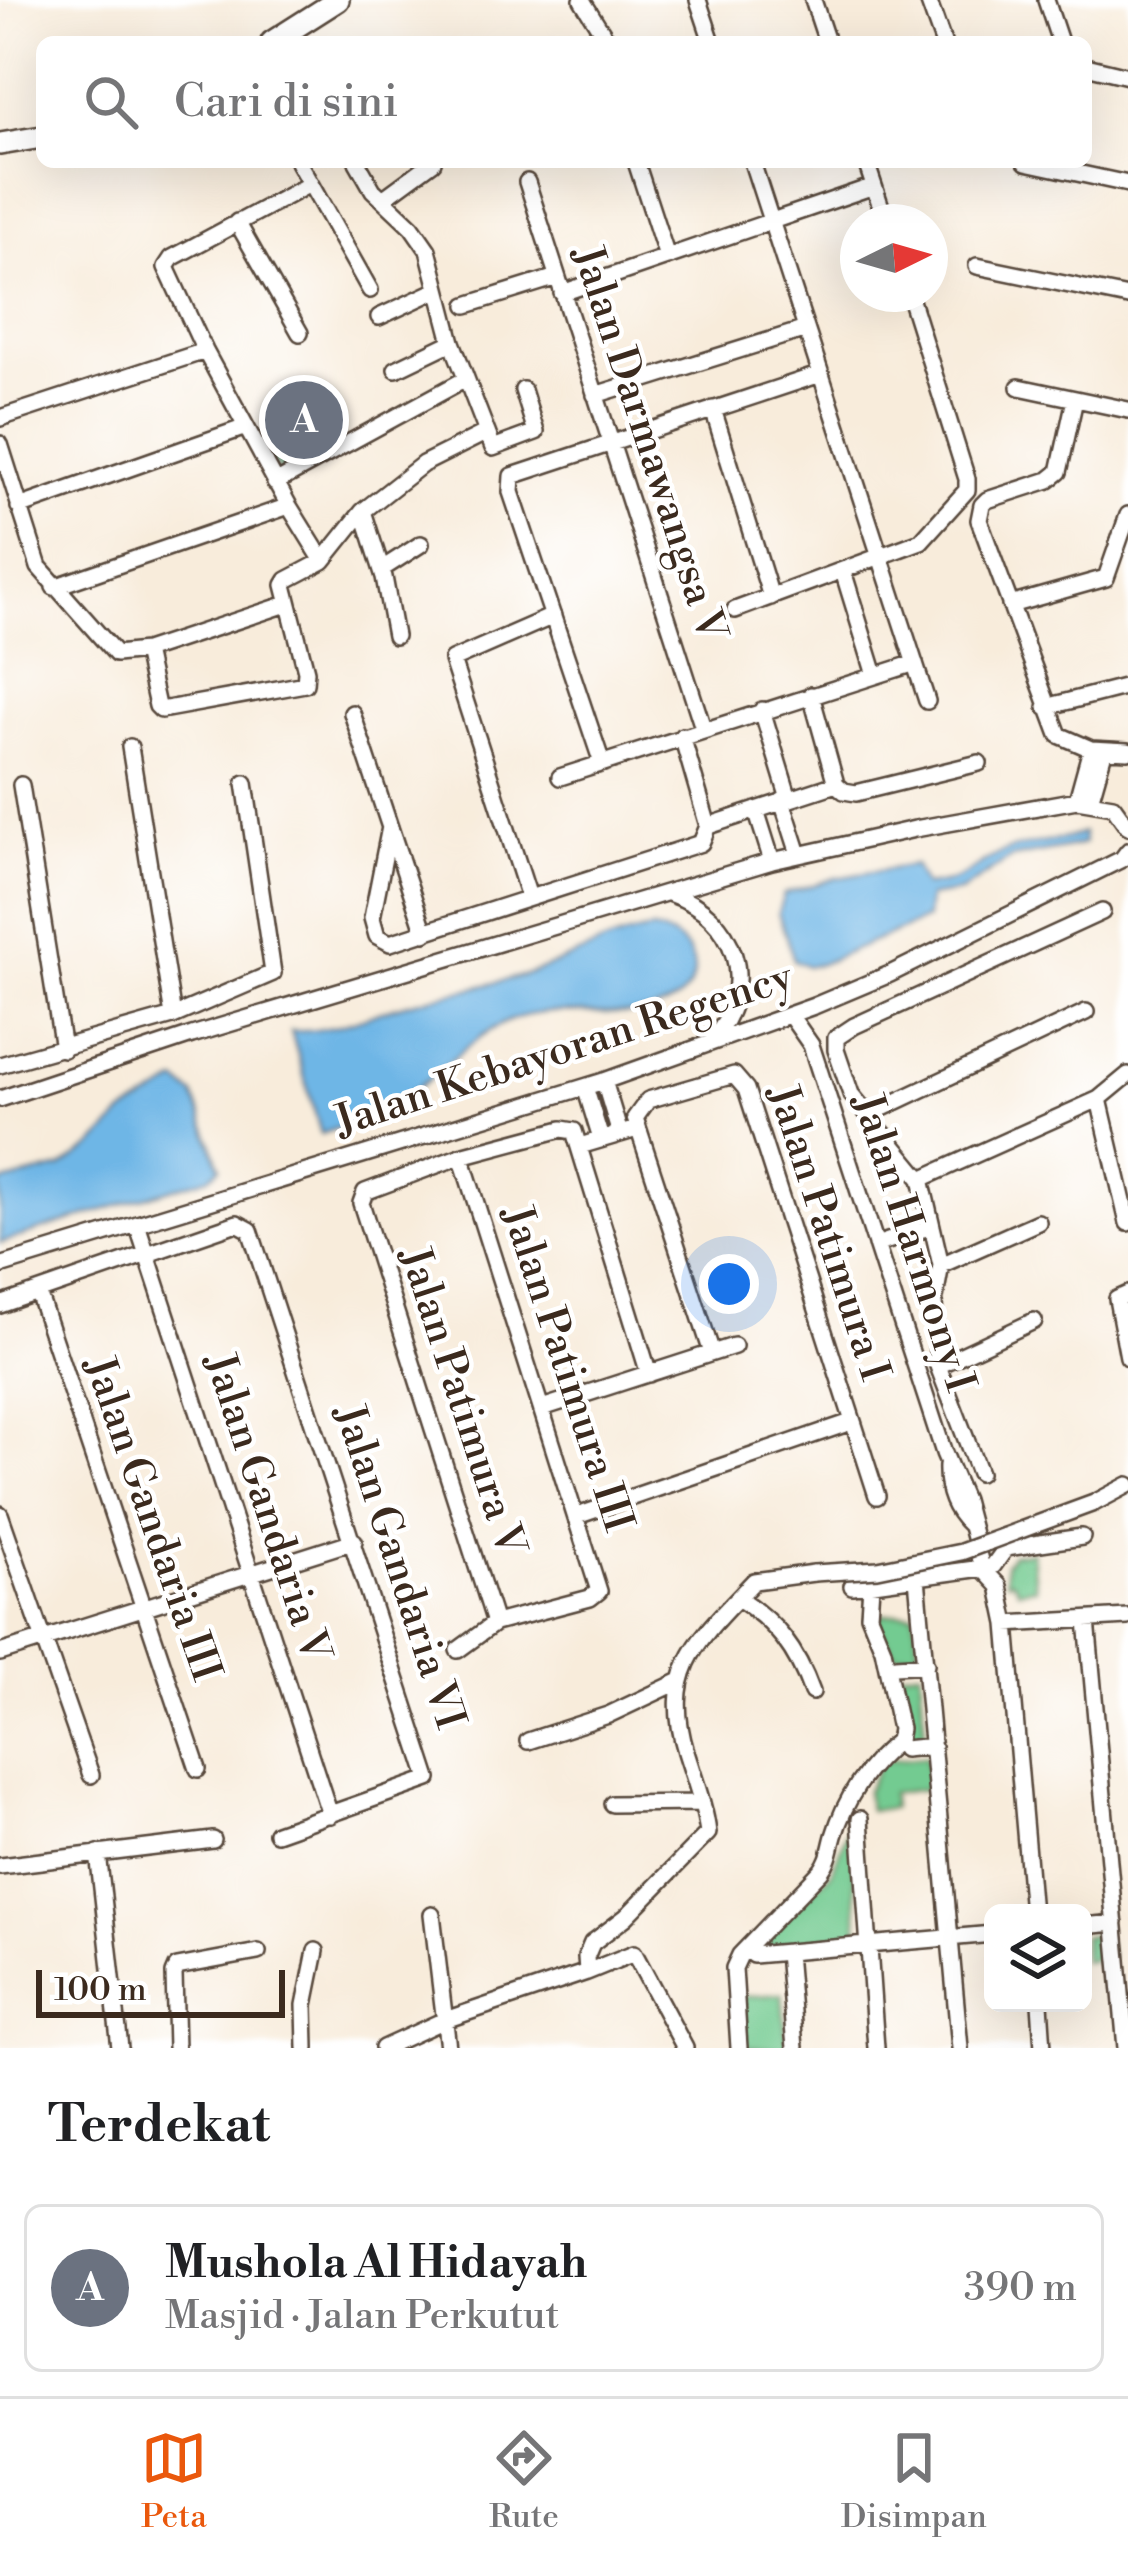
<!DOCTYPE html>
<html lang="id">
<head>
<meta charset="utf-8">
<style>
  :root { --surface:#fff; --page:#f2f2f2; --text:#202124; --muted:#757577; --line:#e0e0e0; --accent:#ea580c }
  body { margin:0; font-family:"Libre Bodoni",serif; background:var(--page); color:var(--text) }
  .controls { position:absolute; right:36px; bottom:36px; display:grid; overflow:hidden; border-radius:18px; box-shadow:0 12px 48px #0002 }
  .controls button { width:108px; height:108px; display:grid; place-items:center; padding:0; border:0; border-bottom:3px solid var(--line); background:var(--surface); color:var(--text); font:60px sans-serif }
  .compass { position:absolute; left:840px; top:204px; width:108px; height:108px; border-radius:50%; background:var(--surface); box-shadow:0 12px 48px #0002; rotate:85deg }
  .scale { position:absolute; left:36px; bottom:30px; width:249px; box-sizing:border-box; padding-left:12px; border:6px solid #3b2a1e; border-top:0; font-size:33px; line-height:42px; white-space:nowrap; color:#3b2a1e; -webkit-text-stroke:9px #fff; paint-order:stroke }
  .you { position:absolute; left:729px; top:1284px; width:42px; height:42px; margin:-30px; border:9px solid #fff; border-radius:50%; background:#1a73e8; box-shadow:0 0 0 18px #1a73e833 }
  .badge { display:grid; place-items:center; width:78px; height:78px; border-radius:50%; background:var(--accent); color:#fff; font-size:39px; font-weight:700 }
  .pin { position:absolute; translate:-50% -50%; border:6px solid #fff; box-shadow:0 3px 12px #0006 }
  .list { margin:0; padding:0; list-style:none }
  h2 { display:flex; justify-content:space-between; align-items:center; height:156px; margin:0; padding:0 48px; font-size:51px }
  h2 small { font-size:39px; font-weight:400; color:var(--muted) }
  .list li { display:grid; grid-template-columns:78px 1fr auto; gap:36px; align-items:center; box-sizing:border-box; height:168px; margin:0 24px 24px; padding:0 24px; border:3px solid var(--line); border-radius:18px }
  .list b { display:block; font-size:45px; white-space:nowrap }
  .list p { margin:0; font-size:39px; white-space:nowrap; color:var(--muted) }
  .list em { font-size:39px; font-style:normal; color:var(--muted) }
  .icon { flex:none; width:66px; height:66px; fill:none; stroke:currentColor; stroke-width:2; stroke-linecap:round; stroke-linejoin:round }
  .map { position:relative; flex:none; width:1128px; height:2048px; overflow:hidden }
  .search { position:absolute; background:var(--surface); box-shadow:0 12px 48px #0002; left:36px; right:36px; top:36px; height:132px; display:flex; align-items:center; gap:30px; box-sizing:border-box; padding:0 42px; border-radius:18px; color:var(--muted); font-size:45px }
  .sheet { height:348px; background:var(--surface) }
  nav { display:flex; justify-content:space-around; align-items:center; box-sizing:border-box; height:168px; border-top:3px solid var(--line); background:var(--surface); font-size:33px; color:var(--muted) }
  nav a { display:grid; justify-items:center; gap:6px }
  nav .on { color:var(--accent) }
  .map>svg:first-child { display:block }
</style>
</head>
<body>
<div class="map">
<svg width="1128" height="2048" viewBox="0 0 1128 2048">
  <rect width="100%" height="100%" fill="#fff"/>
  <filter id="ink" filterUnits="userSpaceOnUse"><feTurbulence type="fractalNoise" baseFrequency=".00833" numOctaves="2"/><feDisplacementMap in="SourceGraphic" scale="24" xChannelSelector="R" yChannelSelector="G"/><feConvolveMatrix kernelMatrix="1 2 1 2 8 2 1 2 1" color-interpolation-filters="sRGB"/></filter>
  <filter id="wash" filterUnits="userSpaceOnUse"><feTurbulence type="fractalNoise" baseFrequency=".004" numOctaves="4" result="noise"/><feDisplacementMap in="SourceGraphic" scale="48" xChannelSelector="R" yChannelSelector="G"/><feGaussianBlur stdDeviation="2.7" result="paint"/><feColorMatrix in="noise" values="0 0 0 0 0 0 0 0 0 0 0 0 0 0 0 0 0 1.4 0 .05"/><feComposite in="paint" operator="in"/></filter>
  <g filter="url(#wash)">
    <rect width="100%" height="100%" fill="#f8ecdb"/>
    <path fill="#73cb91" stroke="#577a58" stroke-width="3" d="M300,439L309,455L278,472L269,455Z
      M1032,1552L1035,1588L1018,1590L1012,1580L1006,1581L1005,1564L1012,1554Z
      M914,1613L918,1652L896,1655L880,1628L878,1615Z
      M920,1670L925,1736L910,1743L897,1672Z
      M926,1757L929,1789L891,1793L892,1808L869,1810L866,1792L881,1761Z
      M850,1821L859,1937L753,1949L832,1872Z
      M1104,1934L1110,1958L1083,1961V1936Z
      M782,1994L787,2048H747L742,1997Z"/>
    <path fill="#6eb6e6" stroke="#547082" stroke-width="3" d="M1083,833L1084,843L1080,845L1011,858L960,892L928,897L926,919L821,964L807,966L794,960L778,913L784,894L836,878L914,865L924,886C971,882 973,862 1009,850C1034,842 1060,842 1083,833Z
      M652,930C690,934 712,977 675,1001C628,1030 562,999 511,1020C478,1033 456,1058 428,1080C396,1105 360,1121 321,1134L291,1031C327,1033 358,1019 391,1008C436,994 483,988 528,974C571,960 607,937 652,930Z
      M178,1082L194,1095L220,1167L209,1177L0,1243V1183L61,1168L94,1145L124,1114Z"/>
  </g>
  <g filter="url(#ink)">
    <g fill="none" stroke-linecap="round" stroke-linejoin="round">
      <g stroke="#57473a" stroke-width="20">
        <path id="street" d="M582,0L605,37L598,42
          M698,0L712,42
          M813,0L827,42
          M928,0L943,42
          M1046,0L1060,42
          M1086,66L1128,76
          M298,162L370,290
          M357,162L373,190L412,227L428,250L452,342L493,448L536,432L523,390
          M636,162L667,257
          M752,162L927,701
          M866,162L886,222
          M1026,162L1128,184
          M527,182L703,728
          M384,198L433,162
          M237,222L300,333
          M977,266L1128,297
          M562,293L874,186
          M467,305L557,277
          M379,317L437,290
          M396,369L452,342
          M1019,387L1128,410
          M595,395L806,329
          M1075,399L1059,472L1049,480L987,500L982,505L979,520L1059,735L1091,749L1128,751
          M713,409L771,597
          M0,418L205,351
          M0,444L39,567L116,654L145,651L287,604
          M275,483L464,380
          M19,507L246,427
          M363,511L423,464L485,433
          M323,561L363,511L384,577L395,636
          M382,569L421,544
          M843,571L875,675
          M54,587L289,506L205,351L166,267L172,258L310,184
          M1010,605L1106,578L1128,515
          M735,610L921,541L967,490V479L909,294
          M145,651L157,706L161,710L305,684L306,671L284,585L287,580L323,561L289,506
          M811,695L836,784
          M1046,707L1128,686
          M762,710L789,799
          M352,713L425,933
          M682,736L708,826
          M130,747L173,1016
          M602,763L511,492L512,476L821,374
          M560,777L915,663
          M836,784L844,791L856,793L979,763
          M21,785L63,1049
          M1077,800L1091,749
          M782,801L799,854
          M1090,801L1104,752
          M756,810L772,861
          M708,826L836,784
          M390,827L372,918L377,936L390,943L701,843L708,826
          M671,894C736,916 759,985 713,1038
          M529,897L452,660L553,616
          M790,1015L811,1045L944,1453L964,1500L982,1568L999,1586L1007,1624L1032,1913
          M0,1065L173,1016L273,973L245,783
          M604,1081L620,1134
          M585,1087L601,1139
          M0,1099L192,1035L772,861L915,829L1077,800L1113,806L1128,827
          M1099,1099L1128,1223
          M868,1115L1086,1012
          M580,1146L637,1129
          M921,1179L1099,1099L1128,1075
          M137,1224L330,1815
          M876,1245L932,1226
          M941,1265L1038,1222
          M0,1266L604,1081L814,1006L890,974L1122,859L1128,851
          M38,1293L198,1769
          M1128,1294L1117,1299L1128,1357
          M0,1305L237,1223L250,1230L429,1779L276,1833
          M712,1353L635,1118L648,1100L734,1075L746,1089L877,1496
          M938,1366L1034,1321
          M542,1408L734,1346
          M947,1465C946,1489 952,1508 969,1524
          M979,1473L938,1366L934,1303L941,1265L921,1179L851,1094L836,1050V1038L854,1026L1102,912
          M1094,1503L1128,1485
          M0,1514L91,1775
          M577,1516L851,1422
          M917,1578L960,2048
          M852,1586L982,1568L993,1566L1006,1548L1082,1537
          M738,1598C776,1622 797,1650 812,1692
          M1087,1620L1126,2048
          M495,1623L361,1203L365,1192L461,1156L562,1129L574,1131L649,1374
          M1007,1624L1128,1617
          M458,1650L495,1623L590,1598L599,1591L461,1156
          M0,1653L354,1541
          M895,1666L926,1664
          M528,1741L608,1715L678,1682
          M904,1749L933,1746
          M612,1804L701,1803
          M860,1819L876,2048
          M98,1853L120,2048
          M0,1866L213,1840
          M432,1914L448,2048
          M1083,1926L1115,1923
          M787,1952L795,2048
          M753,1955L993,1934
          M587,1972L634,1953L685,2048
          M1040,2003L1043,2048
          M176,2048L174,1974L177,1967L258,1952
          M306,2048L305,2005L316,1951
          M383,2048L442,2021L587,1972L586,1957L592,1943L626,1917L708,1833C705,1806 694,1778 686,1752C661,1668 700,1638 754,1581L814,1573
          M739,2048L734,1968L740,1955L821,1871C830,1859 830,1850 834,1836C845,1799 868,1764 898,1741L900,1729L883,1649L869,1615L871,1585"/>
      </g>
      <g stroke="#57473a" stroke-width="26">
        <path id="secondary" d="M272,42L338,0
          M0,144L42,137"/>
      </g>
      <use href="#street" stroke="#fff" stroke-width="15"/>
      <use href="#secondary" stroke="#fff" stroke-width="21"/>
      <g stroke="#57473a" stroke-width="20" stroke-linecap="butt">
        <path id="street-bridge" d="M814,1573L878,1569L961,1552L1094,1503"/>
      </g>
      <use href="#street-bridge" stroke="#fff" stroke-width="15"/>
    </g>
  </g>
  <g text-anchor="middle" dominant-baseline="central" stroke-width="9" stroke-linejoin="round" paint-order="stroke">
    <g font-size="42" fill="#3b2a1e" stroke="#fff">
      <text transform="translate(649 444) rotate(72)">Jalan Darmawangsa V</text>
      <text transform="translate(564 1050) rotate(-18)">Jalan Kebayoran Regency</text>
      <text transform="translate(828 1233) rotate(72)">Jalan Patimura I</text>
      <text transform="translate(913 1243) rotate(72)">Jalan Harmony I</text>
      <text transform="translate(567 1369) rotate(72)">Jalan Patimura III</text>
      <text transform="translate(462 1402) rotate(72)">Jalan Patimura V</text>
      <text transform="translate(267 1508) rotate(72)">Jalan Gandaria V</text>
      <text transform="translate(152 1519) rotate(71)">Jalan Gandaria III</text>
      <text transform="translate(399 1567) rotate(72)">Jalan Gandaria VI</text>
    </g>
  </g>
</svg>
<div class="controls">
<button><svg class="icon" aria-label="layers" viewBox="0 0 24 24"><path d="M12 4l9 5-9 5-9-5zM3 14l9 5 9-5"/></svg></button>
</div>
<svg class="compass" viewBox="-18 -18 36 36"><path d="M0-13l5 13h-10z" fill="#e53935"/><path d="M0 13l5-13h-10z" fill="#757577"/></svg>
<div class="scale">100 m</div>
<div class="you"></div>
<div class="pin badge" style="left:304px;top:420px;background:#6b7280">A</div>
<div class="search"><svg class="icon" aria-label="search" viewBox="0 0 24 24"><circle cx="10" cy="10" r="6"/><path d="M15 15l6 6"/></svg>Cari di sini</div>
</div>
<section class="sheet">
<h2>Terdekat<small></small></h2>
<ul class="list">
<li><span class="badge" style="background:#6b7280">A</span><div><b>Mushola Al Hidayah</b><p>Masjid · Jalan Perkutut</p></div><em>390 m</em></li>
</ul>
</section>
<nav>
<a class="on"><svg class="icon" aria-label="map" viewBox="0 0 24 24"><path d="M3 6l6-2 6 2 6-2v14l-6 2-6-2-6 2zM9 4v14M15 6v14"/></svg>Peta</a>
<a><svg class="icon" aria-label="directions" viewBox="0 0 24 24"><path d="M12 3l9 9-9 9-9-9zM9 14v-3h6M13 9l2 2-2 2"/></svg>Rute</a>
<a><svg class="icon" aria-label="saved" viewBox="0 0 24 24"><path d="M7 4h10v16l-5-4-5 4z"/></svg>Disimpan</a>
</nav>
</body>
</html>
